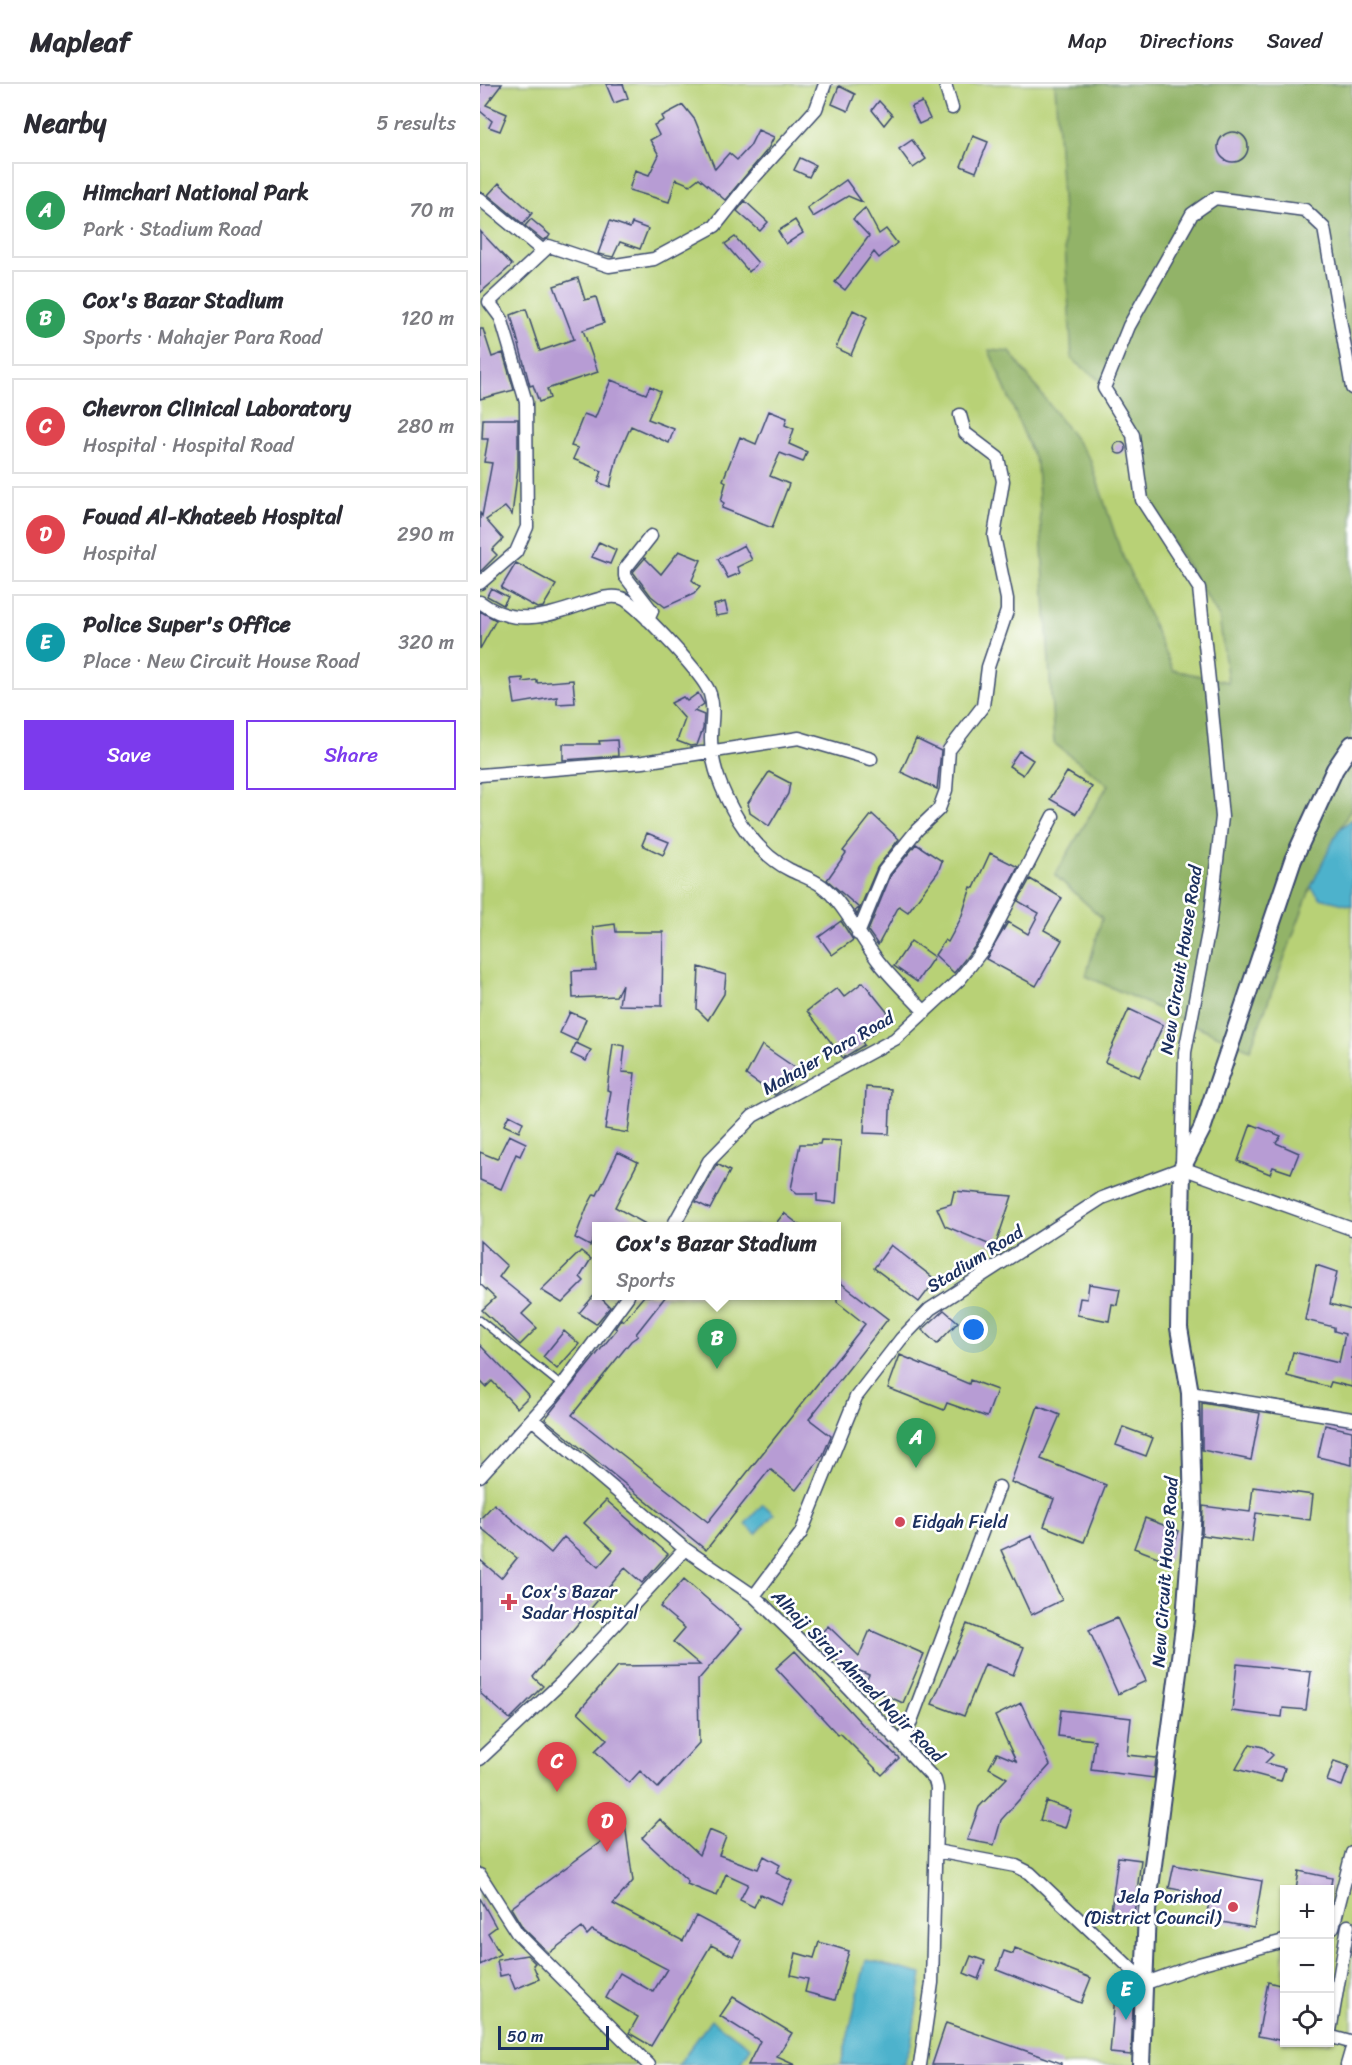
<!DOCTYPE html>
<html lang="en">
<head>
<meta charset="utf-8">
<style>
  :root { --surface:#fff; --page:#f7f7f7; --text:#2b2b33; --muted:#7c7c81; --line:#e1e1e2; --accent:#7c3aed }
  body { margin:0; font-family:Sriracha,sans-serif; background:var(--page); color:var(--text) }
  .controls { position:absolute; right:18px; bottom:18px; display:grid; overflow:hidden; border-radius:0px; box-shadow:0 2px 4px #0004 }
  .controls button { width:54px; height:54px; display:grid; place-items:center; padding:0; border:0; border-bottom:2px solid var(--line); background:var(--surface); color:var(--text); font:30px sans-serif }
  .scale { position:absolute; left:18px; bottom:15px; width:111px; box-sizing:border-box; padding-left:6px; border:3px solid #1b2f5e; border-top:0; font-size:16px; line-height:21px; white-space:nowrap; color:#1b2f5e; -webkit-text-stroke:4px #fff; paint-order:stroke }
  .you { position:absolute; left:494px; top:1246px; width:21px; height:21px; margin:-15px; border:4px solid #fff; border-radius:50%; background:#1a73e8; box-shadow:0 0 0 9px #1a73e833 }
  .badge { display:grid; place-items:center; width:39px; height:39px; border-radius:50%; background:var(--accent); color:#fff; font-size:20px; font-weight:700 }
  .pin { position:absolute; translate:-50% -50px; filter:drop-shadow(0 2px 3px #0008) }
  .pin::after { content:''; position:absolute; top:32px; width:21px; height:18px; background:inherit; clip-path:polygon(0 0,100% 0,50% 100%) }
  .popup { position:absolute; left:112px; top:1138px; width:249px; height:78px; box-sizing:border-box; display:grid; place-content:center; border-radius:0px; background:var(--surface); filter:drop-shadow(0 2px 4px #0005); font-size:20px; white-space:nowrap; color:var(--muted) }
  .popup b { font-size:22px; color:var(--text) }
  .popup::after { content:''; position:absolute; left:50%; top:100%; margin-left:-12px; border:12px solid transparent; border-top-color:var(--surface) }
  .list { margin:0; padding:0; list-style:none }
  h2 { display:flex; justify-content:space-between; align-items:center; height:78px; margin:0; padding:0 24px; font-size:26px }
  h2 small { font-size:20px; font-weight:400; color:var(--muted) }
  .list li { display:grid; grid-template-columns:39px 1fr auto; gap:18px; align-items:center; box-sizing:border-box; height:96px; margin:0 12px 12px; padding:0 12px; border:2px solid var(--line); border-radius:0px }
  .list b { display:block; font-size:22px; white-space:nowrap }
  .list p { margin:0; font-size:20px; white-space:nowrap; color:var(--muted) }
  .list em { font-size:20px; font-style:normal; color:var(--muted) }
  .actions { display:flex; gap:12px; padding:18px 24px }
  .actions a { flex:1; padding:14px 0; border:2px solid var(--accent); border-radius:0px; text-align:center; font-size:21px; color:var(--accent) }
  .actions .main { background:var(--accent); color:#fff }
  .icon { flex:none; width:33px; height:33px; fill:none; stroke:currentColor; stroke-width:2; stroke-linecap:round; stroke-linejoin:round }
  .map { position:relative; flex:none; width:872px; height:1981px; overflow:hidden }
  header { display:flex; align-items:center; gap:36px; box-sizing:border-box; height:84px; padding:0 30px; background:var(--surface); border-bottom:2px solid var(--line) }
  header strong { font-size:28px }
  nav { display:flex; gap:33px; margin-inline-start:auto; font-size:21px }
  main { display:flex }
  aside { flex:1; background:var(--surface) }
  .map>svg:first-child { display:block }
</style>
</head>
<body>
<header>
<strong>Mapleaf</strong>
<nav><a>Map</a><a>Directions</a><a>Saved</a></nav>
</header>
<main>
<aside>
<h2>Nearby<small>5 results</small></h2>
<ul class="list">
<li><span class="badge" style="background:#2e9e5b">A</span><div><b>Himchari National Park</b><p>Park · Stadium Road</p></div><em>70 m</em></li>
<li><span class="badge" style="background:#2e9e5b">B</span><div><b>Cox's Bazar Stadium</b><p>Sports · Mahajer Para Road</p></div><em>120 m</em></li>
<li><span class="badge" style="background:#e0444e">C</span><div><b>Chevron Clinical Laboratory</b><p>Hospital · Hospital Road</p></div><em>280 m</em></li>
<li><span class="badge" style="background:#e0444e">D</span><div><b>Fouad Al-Khateeb Hospital</b><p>Hospital</p></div><em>290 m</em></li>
<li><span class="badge" style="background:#0f9aa8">E</span><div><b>Police Super's Office</b><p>Place · New Circuit House Road</p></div><em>320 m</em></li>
</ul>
<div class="actions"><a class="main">Save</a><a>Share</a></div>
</aside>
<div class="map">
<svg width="872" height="1981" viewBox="0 0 872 1981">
  <rect width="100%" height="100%" fill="#fff"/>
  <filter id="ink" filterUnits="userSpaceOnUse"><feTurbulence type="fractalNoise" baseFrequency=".0167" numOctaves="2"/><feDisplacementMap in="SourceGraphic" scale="12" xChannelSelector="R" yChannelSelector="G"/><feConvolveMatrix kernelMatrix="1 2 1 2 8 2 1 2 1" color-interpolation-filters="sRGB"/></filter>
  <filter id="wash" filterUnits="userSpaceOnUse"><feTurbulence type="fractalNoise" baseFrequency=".008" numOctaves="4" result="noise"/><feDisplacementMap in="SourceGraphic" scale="24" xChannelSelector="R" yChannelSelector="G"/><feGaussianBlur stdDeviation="1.35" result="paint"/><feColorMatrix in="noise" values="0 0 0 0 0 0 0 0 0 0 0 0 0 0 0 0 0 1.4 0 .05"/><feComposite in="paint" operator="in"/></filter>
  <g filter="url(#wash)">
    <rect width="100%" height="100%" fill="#f1e2c4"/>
    <path fill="#b8d176" stroke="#6a806a" stroke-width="1.5" fill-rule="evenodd" d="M0,0H765L850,762L872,722V1981H0ZM117,1142H357V1212H117ZM804,1806H850V1958H804Z"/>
    <path fill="#92b367" stroke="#567162" stroke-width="1.5" d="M575,0H872V722L831,803L770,966L606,892L622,834L575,791L628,701L574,659L557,381L509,266L530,268L610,375L641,468L693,586L748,598L739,533L666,414L657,352L627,302L592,275Z"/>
    <path fill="#4db2cc" stroke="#347095" stroke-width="1.5" d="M872,735V822L840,814L831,803L858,747Z
      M283,1420L294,1430L276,1450L265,1440Z
      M386,1876L442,1890L431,1960L423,1981H361Z
      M231,1936L271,1963L259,1981H198Z"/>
    <g id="blocks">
      <path fill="#b79cd4" d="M0,0H22L6,21L27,30L20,47L9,43L12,37L0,27Z
        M126,0H143L148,14L134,19Z
        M359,2L375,10L368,27L352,20Z
        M399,17L412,31L404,41L392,26Z
        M442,18L450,35L439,40L431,23Z
        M203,21L215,36L235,85L249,69L257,76L270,62L278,46L294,53L288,65L245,116L219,94L210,101L196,95L189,118L149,106L155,86L169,91L179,71L170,56L179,51L174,41L184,36L182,32Z
        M738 63a15 15 0 1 1 30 0a15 15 0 1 1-30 0Z
        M493,52L508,58L496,88L481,82Z
        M432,56L446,75L433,84L419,65Z
        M320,74L335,81L329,93L314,86Z
        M366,96L382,118L368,112L333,133L327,124Z
        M19,99L52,129L43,140L8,111Z
        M265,117L288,138L280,147L257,127Z
        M385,124L399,150L406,145L417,159L399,174L394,168L365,206L355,198L389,152L373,135Z
        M51,135L70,151L68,154L63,156L45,142Z
        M315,136L323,149L306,160L298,147Z
        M130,137L150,144L152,139L168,145L160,165L140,158L133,173L118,170Z
        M0,147L32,181L0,209Z
        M255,153L278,179L269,188L245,160Z
        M98,194L105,216L116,213L124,239L103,246L118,288L67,305L70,314L59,318L53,301L50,302L31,231L46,225L60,267L94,255L74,202Z
        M373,226L387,233L371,271L356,264Z
        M0,245H3L12,273L23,269L34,306L0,315Z
        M131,296L166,310L170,302L180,307L168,335L194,345L189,359L151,342L137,374L130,403L118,398L122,387L93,375L98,364L91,362L104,330L115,334Z
        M289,327L307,334L305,341L314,345L309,360L327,368L323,378L300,369L290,392L309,400L292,444L242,424L244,419L241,417L246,398L243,396L260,353L276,360Z
        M3,335H38V383L32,431L25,423L6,436L23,455L12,466L17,471L0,488V429L2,432L12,379L4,378L8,355H2Z
        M634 364a6 6 0 1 1 12 0a6 6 0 1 1-12 0Z
        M119,458L136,466L130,480L112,473Z
        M264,461L272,476L257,483L260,489L248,494L238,475Z
        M199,467L221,476L212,496L220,503L214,510L185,523L171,512L153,488L165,474L181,490Z
        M36,479L76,501L63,523L57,524L21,504Z
        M11,504L28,513L23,521L7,512Z
        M245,518L248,530L236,532L234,521Z
        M0,527L16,536L0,565Z
        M43,594V598L57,596V599L93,596L95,619L77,620V613L35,620L31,595Z
        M218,609L224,620L214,627L224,631L223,645L217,661L210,662L197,657L205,635L191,619L203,613L207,617Z
        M436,655L461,667L457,705L421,688Z
        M137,656L138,672L83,676V660H120L119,657Z
        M539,667L553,676L543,691L529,682Z
        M289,688L310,699L308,710L289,742L270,729L268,719Z
        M587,688L612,703L596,730L570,715Z
        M392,730L419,755L397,784L377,831L375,827L379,824L347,796L366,769L363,767Z
        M167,749L189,758L183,771L162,761Z
        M436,760L462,777L458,788L428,828L419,822L398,861L388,847L411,791Z
        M510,769L538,783L500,856L474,889L455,871L465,856L468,858L481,834L491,803L494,804Z
        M550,795L582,814L564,846L582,856L556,902L506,875L528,838L548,850L559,829L538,817Z
        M361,837L373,856L352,871L339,853Z
        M135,840L136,848H183L182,922L139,921L142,900L136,912L93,914L92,887L116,886L113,843Z
        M431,857L454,873L437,898L414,882Z
        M219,883L246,891L244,910L228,936L217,925Z
        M383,898L412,934L382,958L384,961L363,974L327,927L357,904L364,913Z
        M649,925L683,941L659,993L625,978Z
        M90,928L106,935L97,957L80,949Z
        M96,959L111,966L106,977L91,970Z
        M133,960L145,962L142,988L155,989L148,1049L125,1045L131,1007L127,1006Z
        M282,961L317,985L310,1000L295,1011L266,991Z
        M386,1003L411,1005L409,1050L384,1049Z
        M29,1031L43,1038L39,1048L24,1041Z
        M771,1040L801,1052L796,1059L819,1069L811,1089L793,1083L790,1090L758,1077Z
        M29,1051L46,1059L40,1072L36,1070L21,1105L0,1096V1068L17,1075Z
        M341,1056L361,1057L356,1119L337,1117V1110H317L311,1105L320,1060H340Z
        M138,1068L158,1078L135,1123L171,1143H117V1150L110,1162L95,1154L107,1123L114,1110L117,1111Z
        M237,1080L250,1087L230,1125L216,1118Z
        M474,1107L532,1112L515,1163L465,1142L457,1124L471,1120Z
        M304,1129L322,1143H293Z
        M0,1157L27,1182L19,1193L52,1220L42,1230L57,1244L40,1261L2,1226L15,1214L0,1200Z
        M411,1161L456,1196L439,1218L394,1184Z
        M101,1167L111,1175L100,1193L104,1197L82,1219L61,1206Z
        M836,1181L857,1188L850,1220L872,1226V1303L851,1298L849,1303L807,1292L813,1268L859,1279L865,1250L854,1247V1243L825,1236Z
        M357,1196L408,1235L329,1335L351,1352L343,1371L316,1406L290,1385L226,1466L65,1335L137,1245L135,1244L141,1235L143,1237L164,1212H186L156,1250L158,1252L151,1257L92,1331L228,1438L385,1240L357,1218Z
        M609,1200L640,1205L637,1221L632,1220L629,1237L597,1231L600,1214L607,1215Z
        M116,1209L130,1223L116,1240L99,1229Z
        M464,1226L478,1238L457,1260L442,1246Z
        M84,1247L99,1260L77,1285L63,1273Z
        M0,1261L49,1312L37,1324L12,1297L6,1303L0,1297Z
        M420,1271L489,1300L490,1296L517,1306L507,1333L467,1319L464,1326L408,1304Z
        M722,1319L780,1329L771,1376L722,1366Z
        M558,1322L580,1331L561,1375L626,1401L604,1458L564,1442L574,1415L531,1398Z
        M845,1341L872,1347V1381L838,1373Z
        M643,1343L673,1354L666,1372L636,1361Z
        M773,1403L833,1411L830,1436L776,1429L772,1458L722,1451L723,1422L770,1428Z
        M126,1416L188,1470L162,1499L145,1484L53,1593L63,1602L30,1635L0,1609V1476L21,1494L37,1474L0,1443V1435L14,1420L71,1469L84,1453L118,1483L133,1466L104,1439Z
        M665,1434L699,1447L688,1477L654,1464Z
        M552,1452L582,1516L551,1531L521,1466Z
        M204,1495L262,1545L218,1596L219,1659L178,1704L160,1687L149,1699L115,1667L127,1655L98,1628L138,1582L220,1581L193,1558L205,1544L180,1523Z
        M637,1534L666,1597L638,1610L609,1546Z
        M487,1540L544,1563L533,1591L505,1580L484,1632L452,1620Z
        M348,1542L379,1572L390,1546L444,1570L423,1619L384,1602L389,1591L359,1578L335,1555Z
        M315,1567L382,1640L419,1674L402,1691L360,1649L358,1651L296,1584Z
        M757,1580L831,1588L826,1626L803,1624L802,1633L752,1627Z
        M541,1619L570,1681L521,1736L514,1761L487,1756L499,1723L527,1694L509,1684L517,1669L536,1677L515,1632Z
        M581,1626L651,1634L647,1671L676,1674L674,1694L611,1686L615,1656L578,1652Z
        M770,1660L783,1663L793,1671L785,1679L805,1684L801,1697L756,1685Z
        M854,1677L869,1682L862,1702L847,1697Z
        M566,1717L591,1726L585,1744L560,1736Z
        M180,1735L219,1771L229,1746L246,1753L239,1771L278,1785L284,1772L300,1781L296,1789L312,1797L301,1820L280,1810L274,1823L260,1816L268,1800L246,1790L237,1812L207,1800L208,1797L162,1754Z
        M145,1740L153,1797L133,1820L203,1857L216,1832L261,1856L253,1872L231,1861L171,1962L149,1949L158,1933L126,1914L140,1889L173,1908L187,1885L112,1846L107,1851L102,1844L69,1869L43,1844L31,1824Z
        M638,1773L661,1776L654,1830L631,1827Z
        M694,1781L782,1797L774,1844L726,1835L730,1812L689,1804Z
        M819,1787L852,1794L850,1806H816Z
        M0,1814L16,1843L8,1849L20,1870L0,1881Z
        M339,1858L369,1867L355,1916L325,1908L328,1895L311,1891L316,1869L334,1874Z
        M535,1864L611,1894L601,1919L517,1886L524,1867L533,1870Z
        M47,1871L55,1879L53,1881L59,1895L35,1905L29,1890L20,1892L17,1876Z
        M491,1872L505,1877L498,1895L484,1889Z
        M788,1898L804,1902V1957L778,1952Z
        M636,1900L654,1902L651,1971L630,1969Z
        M253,1913L312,1949L297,1973L315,1981H268L280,1957L240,1932Z
        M466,1939L581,1979V1981H452Z"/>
    </g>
  </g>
  <g filter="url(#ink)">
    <use href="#blocks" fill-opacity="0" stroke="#3b4a6d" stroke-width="1.5"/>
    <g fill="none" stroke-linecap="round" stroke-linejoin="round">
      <g stroke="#3b4a6d" stroke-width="9">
        <path id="lane" d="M0,1236L82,1302"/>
      </g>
      <g stroke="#3b4a6d" stroke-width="15">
        <path id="street" d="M465,0L472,24
          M0,115L63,167
          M0,499L36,468L47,443L46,318L21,234L9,218L69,162L129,182L174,175L235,142L269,99L336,25L345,0
          M0,518C56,561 119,498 146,516C163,528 225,592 230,610C235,626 231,639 231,655C231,686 248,722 266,747C278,763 292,777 310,786C320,791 333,795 342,802C361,815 383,858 399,878C413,896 430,912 445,928
          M168,536L172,527L145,492V485L171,452
          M0,691L163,678L319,654L391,675
          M378,850L404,787L437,746L459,725L466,706L469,666L503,622L508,583L527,527V515L514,452L523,397L518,374L485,349L480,331
          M702,1081L705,968L730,838L742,733L731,616L719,504L662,416L653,351L624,304L649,242L712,130L735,114L825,126L844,144L872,304
          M702,1084L872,1145
          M193,1142L229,1077L273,1032L415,955L480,895L507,860L573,732
          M710,1309L872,1335
          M52,1335L205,1465L274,1512L361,1596L455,1696L457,1704L452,1899L440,1981
          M0,1392L82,1302L148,1212
          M274,1512L321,1449L376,1313L421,1255L450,1225L622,1114L702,1084
          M422,1661L519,1403
          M0,1675L82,1598L205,1465
          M456,1767L536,1782L550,1789L666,1899L719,1880L804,1857
          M0,1791L37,1849L169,1981
          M853,1843L872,1769
          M850,1947L868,1842
          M850,1949L852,1953L870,1958L872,1962
          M867,1981L872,1964"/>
      </g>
      <g stroke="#3b4a6d" stroke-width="20">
        <path id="secondary" d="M661,1981L667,1827L705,1535L713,1427L710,1309L699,1244L702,1084L722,1045L813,776L855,685L872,660"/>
      </g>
      <use href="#lane" stroke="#fff" stroke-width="6"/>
      <use href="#street" stroke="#fff" stroke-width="12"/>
      <use href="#secondary" stroke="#fff" stroke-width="16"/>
    </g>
  </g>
  <g fill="#d1495b" stroke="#fff" stroke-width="2">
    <circle cx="420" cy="1438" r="6"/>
    <path d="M26 1509h6v6h6v6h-6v6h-6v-6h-6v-6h6z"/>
    <circle cx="753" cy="1823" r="6"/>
  </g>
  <g text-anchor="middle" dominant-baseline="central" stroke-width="5" stroke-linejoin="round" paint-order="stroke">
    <g font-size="18" fill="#1b2f5e" stroke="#fff">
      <text transform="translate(701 876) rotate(-81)">New Circuit House Road</text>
      <text transform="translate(348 969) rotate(-30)">Mahajer Para Road</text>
      <text transform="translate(495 1175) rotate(-32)">Stadium Road</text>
      <text transform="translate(685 1488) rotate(-86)">New Circuit House Road</text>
      <text transform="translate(378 1592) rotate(45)">Alhajj Siraj Ahmed Najir Road</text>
    </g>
    <g font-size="18" fill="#1b2f5e" stroke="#fff" text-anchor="start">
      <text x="432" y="1438">Eidgah Field</text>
      <text x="42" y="1508">Cox's Bazar<tspan x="42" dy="21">Sadar Hospital</tspan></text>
      <text x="741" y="1813" text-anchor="end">Jela Porishod<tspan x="741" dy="21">(District Council)</tspan></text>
    </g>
  </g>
</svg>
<div class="controls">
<button>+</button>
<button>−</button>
<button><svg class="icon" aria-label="locate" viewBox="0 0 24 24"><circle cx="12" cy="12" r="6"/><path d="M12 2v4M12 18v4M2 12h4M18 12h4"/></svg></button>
</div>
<div class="scale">50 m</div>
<div class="you"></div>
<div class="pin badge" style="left:436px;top:1384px;background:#2e9e5b">A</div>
<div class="pin badge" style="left:237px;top:1285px;background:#2e9e5b">B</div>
<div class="popup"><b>Cox's Bazar Stadium</b>Sports</div>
<div class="pin badge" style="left:77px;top:1708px;background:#e0444e">C</div>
<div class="pin badge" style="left:127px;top:1768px;background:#e0444e">D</div>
<div class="pin badge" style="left:646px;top:1936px;background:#0f9aa8">E</div>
</div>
</main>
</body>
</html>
